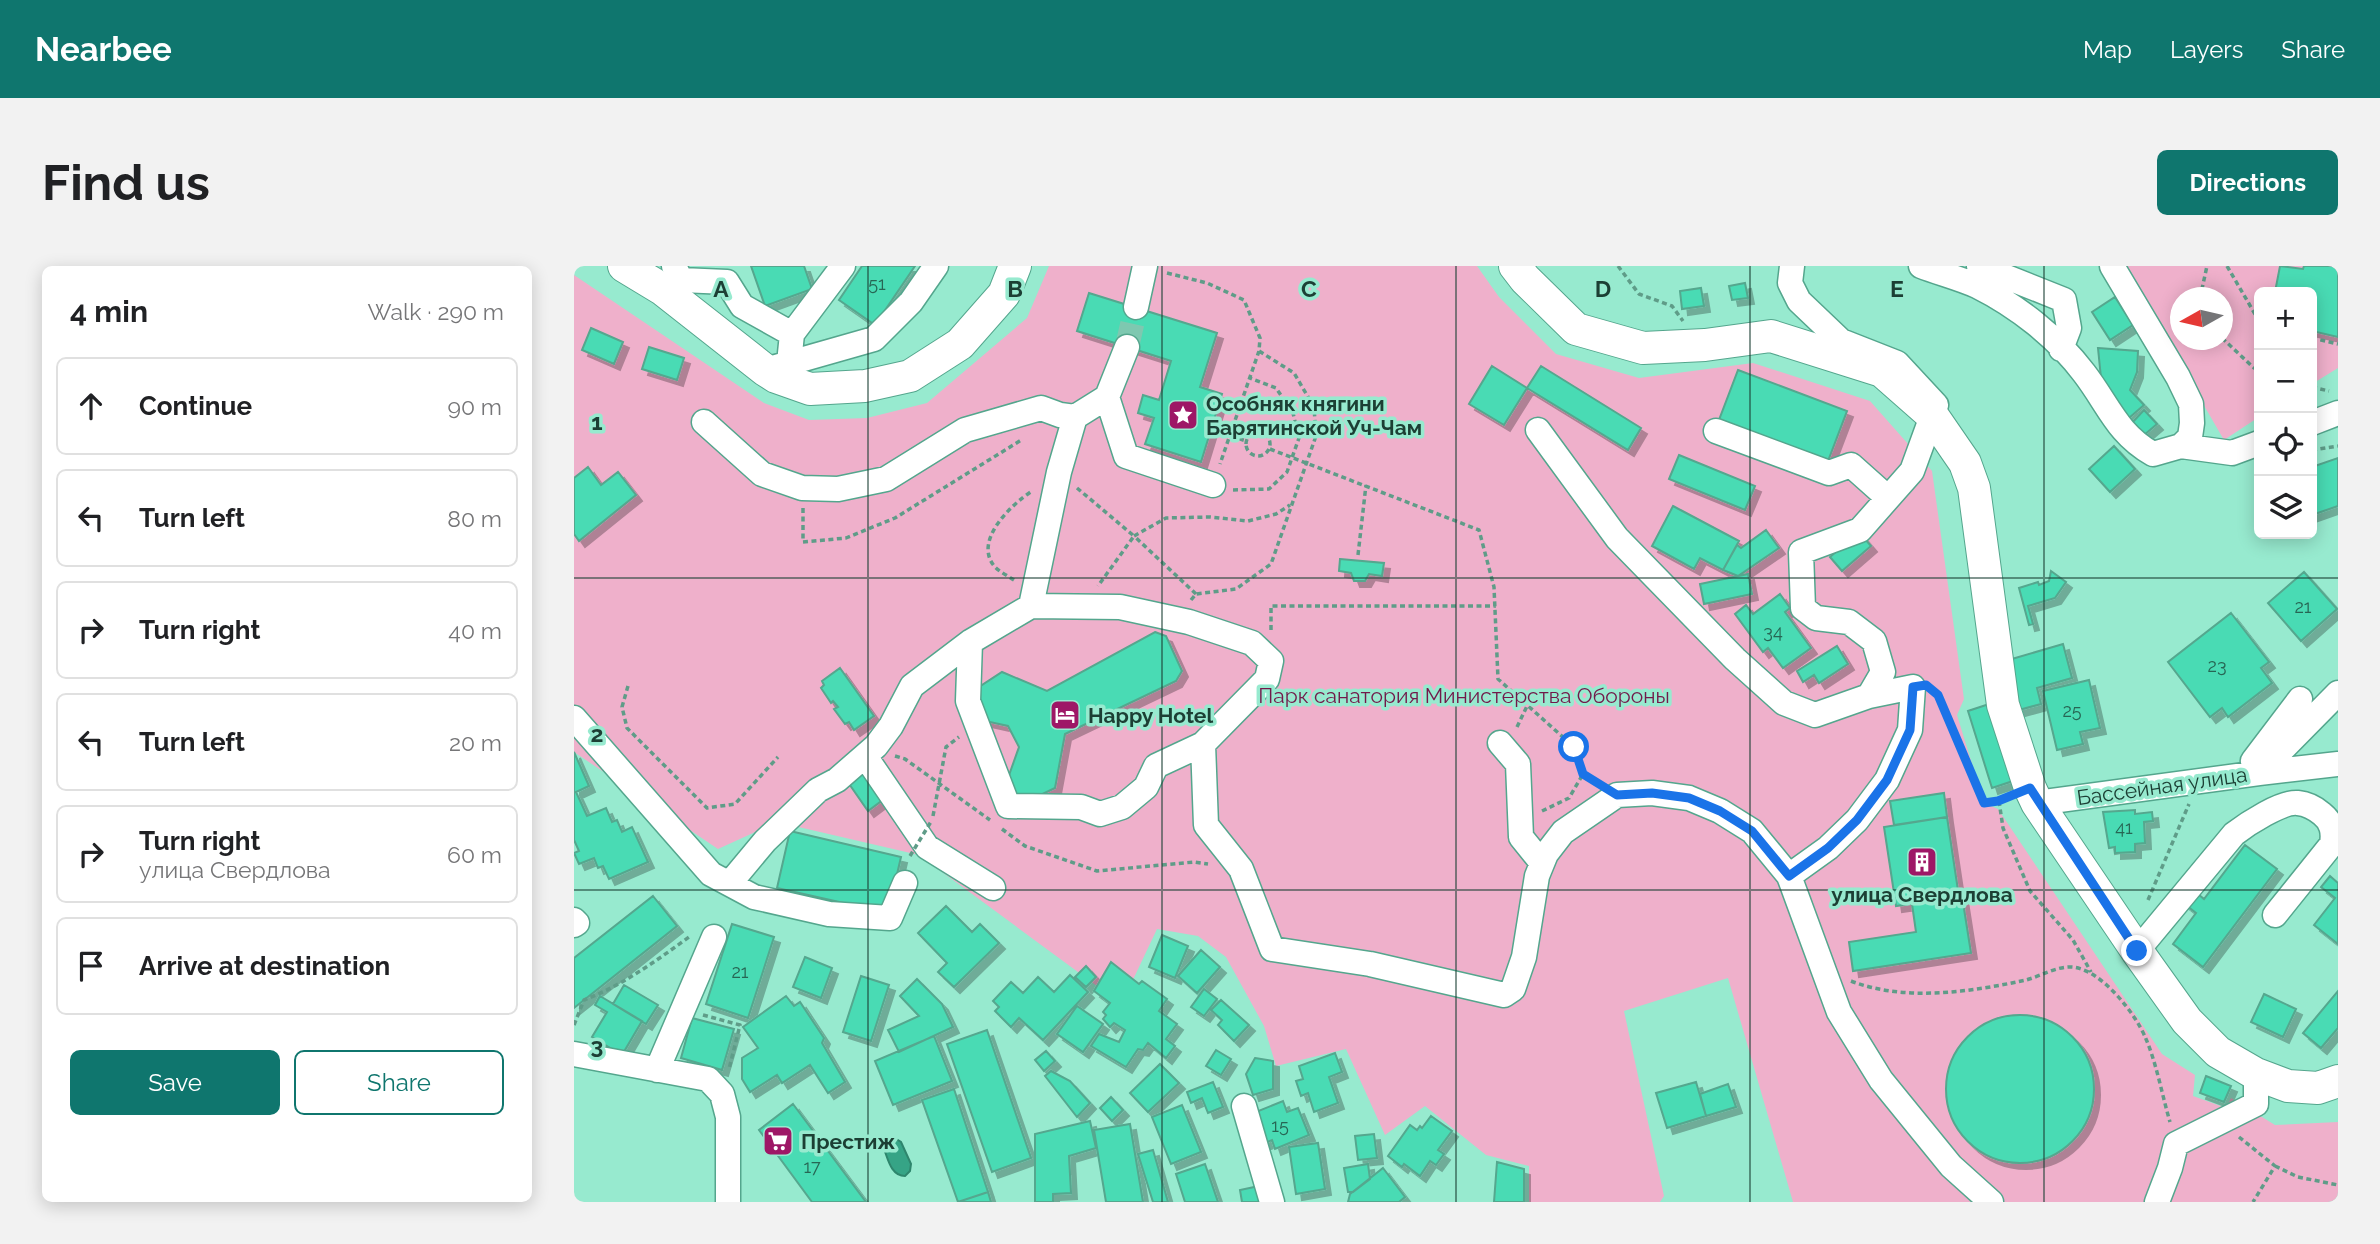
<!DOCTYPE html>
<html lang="en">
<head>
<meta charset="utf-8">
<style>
  :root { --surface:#fff; --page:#f2f2f2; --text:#202124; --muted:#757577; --line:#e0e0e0; --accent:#0f766e }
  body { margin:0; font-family:Raleway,sans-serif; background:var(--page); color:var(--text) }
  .controls { position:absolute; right:21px; top:21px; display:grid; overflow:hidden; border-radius:10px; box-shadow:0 4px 18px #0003 }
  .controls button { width:63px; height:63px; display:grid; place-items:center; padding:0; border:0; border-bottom:2px solid var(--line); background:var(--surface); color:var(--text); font:35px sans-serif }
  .compass { position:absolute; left:1596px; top:21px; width:63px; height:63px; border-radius:50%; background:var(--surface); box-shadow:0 4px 18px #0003; rotate:262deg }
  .stop { position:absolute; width:21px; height:21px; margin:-16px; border:5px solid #1a73e8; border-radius:50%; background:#fff }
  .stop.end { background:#1a73e8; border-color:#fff; box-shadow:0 2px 7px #0008 }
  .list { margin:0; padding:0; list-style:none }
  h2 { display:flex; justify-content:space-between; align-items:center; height:91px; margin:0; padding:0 28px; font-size:30px }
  h2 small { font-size:23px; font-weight:400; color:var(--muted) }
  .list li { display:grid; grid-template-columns:46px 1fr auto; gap:21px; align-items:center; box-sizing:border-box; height:98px; margin:0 14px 14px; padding:0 14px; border:2px solid var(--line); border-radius:10px }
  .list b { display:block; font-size:26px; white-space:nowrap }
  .list p { margin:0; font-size:23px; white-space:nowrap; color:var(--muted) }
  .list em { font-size:23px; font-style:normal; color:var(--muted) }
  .actions { display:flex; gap:14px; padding:21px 28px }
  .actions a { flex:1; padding:16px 0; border:2px solid var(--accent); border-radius:10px; text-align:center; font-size:24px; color:var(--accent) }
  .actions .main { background:var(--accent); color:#fff }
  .icon { flex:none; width:38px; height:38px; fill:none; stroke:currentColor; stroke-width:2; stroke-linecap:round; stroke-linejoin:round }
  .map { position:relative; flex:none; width:1764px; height:936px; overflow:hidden; border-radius:10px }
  header { display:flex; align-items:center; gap:42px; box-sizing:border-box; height:98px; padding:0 35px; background:var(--accent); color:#fff }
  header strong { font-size:33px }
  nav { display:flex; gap:38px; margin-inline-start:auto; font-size:24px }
  .intro { display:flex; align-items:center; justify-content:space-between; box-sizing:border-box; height:168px; padding:0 42px }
  h1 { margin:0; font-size:49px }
  .button { padding:18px 32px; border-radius:10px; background:var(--accent); color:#fff; font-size:24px; font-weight:700 }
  main { display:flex; gap:42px; padding:0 42px }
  aside { flex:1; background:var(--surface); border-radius:10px; box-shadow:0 4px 18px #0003 }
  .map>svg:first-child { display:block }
</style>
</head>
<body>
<header>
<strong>Nearbee</strong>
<nav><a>Map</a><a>Layers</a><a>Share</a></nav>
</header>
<div class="intro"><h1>Find us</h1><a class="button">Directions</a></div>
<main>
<aside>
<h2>4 min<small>Walk · 290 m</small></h2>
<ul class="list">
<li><svg class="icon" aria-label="ahead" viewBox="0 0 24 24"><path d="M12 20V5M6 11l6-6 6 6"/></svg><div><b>Continue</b></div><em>90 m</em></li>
<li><svg class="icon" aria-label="left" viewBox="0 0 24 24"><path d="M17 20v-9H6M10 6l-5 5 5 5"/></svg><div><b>Turn left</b></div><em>80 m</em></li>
<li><svg class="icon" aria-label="right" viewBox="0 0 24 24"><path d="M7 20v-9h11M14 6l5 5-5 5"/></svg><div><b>Turn right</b></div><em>40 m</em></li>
<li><svg class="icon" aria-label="left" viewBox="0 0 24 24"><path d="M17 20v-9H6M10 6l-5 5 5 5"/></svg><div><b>Turn left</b></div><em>20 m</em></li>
<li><svg class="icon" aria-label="right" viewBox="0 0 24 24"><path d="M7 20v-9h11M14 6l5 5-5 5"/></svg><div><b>Turn right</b><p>улица Свердлова</p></div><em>60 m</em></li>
<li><svg class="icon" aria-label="arrive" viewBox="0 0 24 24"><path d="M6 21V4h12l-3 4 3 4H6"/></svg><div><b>Arrive at destination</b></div></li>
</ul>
<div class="actions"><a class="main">Save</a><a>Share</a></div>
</aside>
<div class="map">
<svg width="1764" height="936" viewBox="0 0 1764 936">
  <defs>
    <filter id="shadow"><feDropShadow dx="6" dy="6" stdDeviation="0" flood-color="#0004"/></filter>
  </defs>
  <rect width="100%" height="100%" fill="#97eacf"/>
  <path fill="#efb0cb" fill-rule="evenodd" d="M475,0H903L925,31L982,88L1065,112L1179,97L1296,135L1358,205L1390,433L1383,449L1410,537L1424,543L1588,788L1621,809L1619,830L1652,842L1657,832L1701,859L1764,856V936H1219L1154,712L1050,745L1090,930L1086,936H955V900L912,889L851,840L811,869L772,783L702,800L690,760L652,691L624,670L583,663L556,720H523L345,589L203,556L144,583L0,486V9L190,137L235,154L293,152L353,137L453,52Z
    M1549,0H1764V102L1738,118V26H1685V151L1650,174ZM1606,32H1648V74H1606Z"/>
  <path fill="#36a486" stroke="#2e866d" stroke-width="2" d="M319,871L327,876L337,898L336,905L331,910C317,910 314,893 310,883L312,874Z"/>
  <path fill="#49dbb4" stroke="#54a78e" stroke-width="2" filter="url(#shadow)" d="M177,0H230L238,23L191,40Z
    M288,0H341L301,59L265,34Z
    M1706,0L1729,3L1730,0H1764V71L1738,65V26H1701Z
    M1171,17L1174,32L1158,34L1155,20Z
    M1127,22L1130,40L1108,43L1106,25Z
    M515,27L643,67L626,121L648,128L627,196L571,178L580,152L564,147L569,129L585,134L597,95L503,65Z
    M1541,31L1559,59L1536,74L1518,46Z
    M17,62L49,76L40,98L8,84Z
    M75,81L110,92L103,114L68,103Z
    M1524,82L1564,85L1563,106L1556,124L1570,139L1555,152L1538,135L1527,112Z
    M918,100L953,122L930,159L895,138Z
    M967,100L1067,162L1054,184L953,122Z
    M1164,104L1273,145L1254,195L1145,154Z
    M1570,144L1583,158L1569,170L1557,158Z
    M1540,180L1561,203L1536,226L1515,203Z
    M1105,189L1181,220L1171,244L1095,213Z
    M1764,192V240L1738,249V201Z
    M14,201L27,219L44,206L62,229L5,275L0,268V212Z
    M1099,240L1165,275L1149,304L1126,292L1120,303L1078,280Z
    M1192,264L1205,282L1164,310L1149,304L1163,279L1167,282Z
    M1285,266L1297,280L1268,305L1256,291Z
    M766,293L810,297L808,310L795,308L791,315H780L777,307L765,305Z
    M1477,305L1492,316L1481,332L1454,340L1459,358L1455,359L1445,322L1464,316L1465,319L1475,315Z
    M1730,306L1763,343L1727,375L1694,337Z
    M1174,308L1178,328L1130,338L1126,318Z
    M1206,328L1216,342L1211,346L1237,382L1209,402L1194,382L1189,386L1161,348L1172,339L1179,348Z
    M1657,347L1695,396L1687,402L1698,417L1654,451L1648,442L1636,451L1594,396Z
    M581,366L592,370L608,405L602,415L491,468L481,522L456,534L440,530L434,512L445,481L434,460L411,455L402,423L428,406L473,425Z
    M1489,378L1498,412L1463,422L1467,438L1445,444L1431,395Z
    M1263,380L1274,398L1245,417L1240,409L1229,416L1223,405Z
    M266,402L300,450L280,464L275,456L271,458L260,443L264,441L259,435L257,437L247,422L250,419L248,415Z
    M1515,414L1526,462L1506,466L1509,478L1483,484L1469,425Z
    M1418,437L1442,514L1418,522L1394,445Z
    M0,486L15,520L2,526L13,550L32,542L38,556L43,554L48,566L58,561L74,596L35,613L29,600L24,602L20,592L5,598L0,587L5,585L0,574Z
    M290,497L314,530L294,545L271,512Z
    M1370,527L1373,551L1320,559L1316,535Z
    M1561,544V548L1578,546L1579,555L1570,556L1571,577L1561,578V586L1541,587V581L1535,582L1529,546Z
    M1373,551L1385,631L1322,640L1310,561Z
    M216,565L327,591L314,647L203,622Z
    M1671,579L1703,603L1629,701L1599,678L1622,647L1608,636L1618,623L1630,633Z
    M1756,610L1764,617V678L1740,659L1761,632L1747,621Z
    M79,630L103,660L0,742V692Z
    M1388,630L1397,687L1279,705L1275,676L1342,666L1338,638Z
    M372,640L398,666L406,658L425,677L380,721L364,706L373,697L344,667Z
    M158,658L200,671L174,752L132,738Z
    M588,669L614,680L601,712L575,701Z
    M627,684L646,701L623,727L604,710Z
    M231,691L258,702L247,732L219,721Z
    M537,696L565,718L568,715L593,733L585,745L603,758L592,773L601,780L592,792L574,777L569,784L564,783L552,801L517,780L525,768L545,776L551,764L540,757L536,761L529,753L532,749L529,746L536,737L520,725Z
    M512,700L522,711L512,721L501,711Z
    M496,709L514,726L469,774L445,752L437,761L421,745L425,741L419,735L437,716L449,727L464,711L480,726Z
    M287,710L315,719L297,775L269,766Z
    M343,713L368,738L379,761L325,786L314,764L345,750L326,730Z
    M50,719L84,739L72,758L39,738Z
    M630,723L643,733L630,750L617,741Z
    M1764,725V762L1747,782L1729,767Z
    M1690,728L1722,743L1709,771L1677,756Z
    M26,730L68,755L48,789L18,771L33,746L21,739Z
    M212,730L220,740L226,736L250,772L248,777L271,816L254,827L236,799L208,817L203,809L176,826L168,813V792L184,782L169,761Z
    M647,734L675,759L660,775L644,759L648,754L637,744Z
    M503,740L529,758L509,786L483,768Z
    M1372 823a74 74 0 1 1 148 0a74 74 0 1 1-148 0Z
    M118,752L160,763L148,804L107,792Z
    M413,764L457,892L418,906L373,778Z
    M360,770L378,815L319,839L301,795Z
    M642,784L657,793L647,809L632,800Z
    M472,785L481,795L470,805L461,794Z
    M761,787L768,806L755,811L764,837L740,846L734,827L727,830L722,815L729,813L725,800Z
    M681,792L699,795V823L679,829L672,808Z
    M586,798L605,817L574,846L556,827Z
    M477,805L496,815L516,837L503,851L471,810Z
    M1632,810L1657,820L1650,836L1626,827Z
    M639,816L649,841L634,847L628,832L617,837L613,826Z
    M1122,816L1132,850L1093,862L1082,827Z
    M1154,818L1162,841L1132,850L1126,828Z
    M380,823L414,926L384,936L348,834Z
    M537,831L549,844L538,855L526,842Z
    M709,835L713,846L724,842L735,869L701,883L698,874L689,878L677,848Z
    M219,838L292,936H238L185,864Z
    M608,839L627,886L597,898L578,851Z
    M857,850L878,865L864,884L870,888L862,899L856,895L846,910L830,898L828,901L814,890L836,859L843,864L846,860L848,862Z
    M516,855L522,882L495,890L497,927L479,928V936H461V868Z
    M556,858L569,936H532L520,864Z
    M800,868L803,892L784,894L781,870Z
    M744,877L751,923L722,928L715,881Z
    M579,884L594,936H579L564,888Z
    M923,896L950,903V936H920Z
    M631,898L644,936H611L602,908Z
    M794,898L796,913L779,926H774L770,902Z
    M809,902L831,931L825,936H774L776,928Z
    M685,920L688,936H668L666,924Z
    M414,926L417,936H384Z"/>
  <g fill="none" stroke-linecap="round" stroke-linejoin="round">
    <path stroke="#7ec8b0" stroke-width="24" stroke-dasharray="24 12" stroke-linecap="butt" d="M553,81L562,41"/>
    <g stroke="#54a68d" stroke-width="27">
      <path id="minor" d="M100,0L107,14L153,16L168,40L218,68L215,97
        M1347,0C1365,7 1385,12 1403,20C1443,40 1483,71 1510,107C1534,138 1543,168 1579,188L1607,180L1616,171L1618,157L1617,138L1604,111L1538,0
        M1405,0L1490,34L1495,62L1487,83
        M562,41L571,0
        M218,68L269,0
        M191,104L300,73L337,36L362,0
        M533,131L552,190L639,219
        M130,156L188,208L228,222L264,223L312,213L391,164L467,142L486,149L501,151
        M1738,157L1764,147
        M964,164L1043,272L1161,393L1210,437L1241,449L1295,430L1309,406L1300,375L1275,356L1242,352L1229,342L1227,286L1286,264L1338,205L1362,139L1323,97L1267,75L1225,35L1216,17L1218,0
        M1142,165L1255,207L1277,199L1314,232
        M1607,180L1658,187L1685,177
        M396,376L394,435L434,540L507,541L526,548L548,541L572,521L582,500L629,478L693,413L697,395L678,377L615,356L546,341L457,340
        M1726,433L1679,495L1685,507L1764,498
        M0,452L137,608L180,631L255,648L316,652L331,617
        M926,477L944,498L947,571L968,597
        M629,478L632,559L667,603L698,683L796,698L930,729L939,723L950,691L963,610L972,588L989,566L1043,529L1078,527L1115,532L1146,545L1178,565L1215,610L1265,746L1307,814L1377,900L1417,936
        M291,490L353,581L419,622
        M1463,537L1685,507L1764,427
        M1215,610L1254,582L1283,554L1313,514L1336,464L1339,421L1295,430
        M156,617L191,575L244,524L263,514L302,480L317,460L338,420L396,376L457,340L485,206L501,151L533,131L553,81
        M0,654L3,657L0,659
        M1563,685L1660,568C1673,558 1708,535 1724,537C1734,538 1741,542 1748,548C1758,556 1760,566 1758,578L1701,649
        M0,788L134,813L148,828L154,851V936
        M83,804L140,671
        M670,840L698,936
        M1583,936L1596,902L1602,878L1682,838V808"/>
    </g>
    <g stroke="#54a68d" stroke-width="34">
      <path id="major" d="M50,0L88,23L191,104L202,111L236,123L291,120L336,110L386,78L430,28L441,0
        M941,0L951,13L1002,63L1069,82L1131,79L1197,70L1308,105L1358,149L1391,197L1400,222L1429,439L1456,522L1463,537L1563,685L1613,755L1644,786L1682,808L1714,820L1744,822L1764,815"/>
    </g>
    <path stroke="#5f9c88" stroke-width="3.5" stroke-dasharray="5 3.5" stroke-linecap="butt" d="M1044,0L1065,28L1098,40L1109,55
      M1653,0L1685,55
      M593,7L633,17L670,34L686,72L685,85L646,198
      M1626,32L1633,0
      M1648,72L1680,102L1685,104
      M1738,72L1764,78
      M1738,121L1755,125
      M672 178a12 12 0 1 1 24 0a12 12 0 1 1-24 0Z
      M657,170L672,175
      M696,183L905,264L920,321L924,413L1000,481L1009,508L1023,517
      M1738,184L1764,180
      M503,222L560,270L524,320
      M659,224L695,223L713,206L725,172L719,147L702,122L676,112
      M229,242V276L272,272L321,252L449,173
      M784,289L792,219
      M440,314C434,310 426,306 421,301C398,275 438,238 458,225
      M622,328L560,270L592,252L636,251L674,255L702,248L716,239
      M617,334L622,328L662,323L697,298L742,170L740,141L720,107L685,85
      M697,364V340H922
      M54,420L48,441L53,462L133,542L161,538L204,491
      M1361,426L1364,429L1411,537L1425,535
      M943,461L953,440
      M321,490L331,493L416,554
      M1425,535L1429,562L1456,625L1499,674L1517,706
      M968,545L995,532L1009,508
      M359,550L372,481L385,471
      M428,563L451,580L523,605L620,596L634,598
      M1574,634L1615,538
      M1277,715C1331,736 1396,726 1452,714C1467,710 1483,700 1498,701C1527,703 1562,748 1572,773C1583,799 1588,829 1596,856
      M129,749L166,759L155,803
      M0,759L10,734C49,719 82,695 115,671
      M1665,871L1701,900L1679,936
      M1701,900L1724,911L1764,919"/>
    <use href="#minor" stroke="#fff" stroke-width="24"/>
    <use href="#major" stroke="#fff" stroke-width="32"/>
    <path stroke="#5f9c88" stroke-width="3.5" stroke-dasharray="5 3.5" stroke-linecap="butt" d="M336,590L358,554"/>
  </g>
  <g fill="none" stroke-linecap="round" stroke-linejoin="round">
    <path stroke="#1a73e8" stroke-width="9" d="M1000,481L1009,508L1043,529L1078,527L1115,532L1146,545L1178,565L1215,610L1254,582L1283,554L1313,514L1336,464L1339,421L1352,419L1364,429L1410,537L1424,535L1456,522L1563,685"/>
  </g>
  <path fill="none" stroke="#1c3f34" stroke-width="2" stroke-opacity="0.55" d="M294,0V936M588,0V936M882,0V936M1176,0V936M1470,0V936M0,312H1764M0,624H1764"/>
  <defs>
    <g id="sight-square" transform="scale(1.575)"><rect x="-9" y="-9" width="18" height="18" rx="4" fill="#9e1766" stroke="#97eacf"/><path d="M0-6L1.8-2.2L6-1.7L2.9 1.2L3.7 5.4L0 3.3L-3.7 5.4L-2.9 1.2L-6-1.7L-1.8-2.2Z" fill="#fff"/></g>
    <g id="hotel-square" transform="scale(1.575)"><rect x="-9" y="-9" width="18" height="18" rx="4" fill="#9e1766" stroke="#97eacf"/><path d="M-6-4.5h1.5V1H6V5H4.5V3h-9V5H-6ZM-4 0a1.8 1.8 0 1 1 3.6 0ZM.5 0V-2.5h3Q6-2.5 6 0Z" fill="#fff"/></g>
    <g id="building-square" transform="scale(1.575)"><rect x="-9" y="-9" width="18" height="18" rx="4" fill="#9e1766" stroke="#97eacf"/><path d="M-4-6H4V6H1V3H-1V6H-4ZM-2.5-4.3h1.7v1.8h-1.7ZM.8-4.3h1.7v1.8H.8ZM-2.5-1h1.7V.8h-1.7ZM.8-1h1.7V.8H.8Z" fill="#fff"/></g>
    <g id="supermarket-square" transform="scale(1.575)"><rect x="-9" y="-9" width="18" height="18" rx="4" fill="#9e1766" stroke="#97eacf"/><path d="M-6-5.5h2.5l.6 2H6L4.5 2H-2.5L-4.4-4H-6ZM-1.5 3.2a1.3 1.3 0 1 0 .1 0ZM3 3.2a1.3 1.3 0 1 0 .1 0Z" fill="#fff"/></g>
  </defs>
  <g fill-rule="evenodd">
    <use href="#sight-square" x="609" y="149"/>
    <use href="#hotel-square" x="491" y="449"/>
    <use href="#building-square" x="1348" y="596"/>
    <use href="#supermarket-square" x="204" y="875"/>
  </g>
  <g text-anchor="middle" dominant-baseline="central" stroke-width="7" stroke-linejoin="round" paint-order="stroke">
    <g font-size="18" fill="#276654">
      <text x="303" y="17">51</text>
      <text x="1729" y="340">21</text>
      <text x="1199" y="365">34</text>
      <text x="1643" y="399">23</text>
      <text x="1498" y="444">25</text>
      <text x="1550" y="561">41</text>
      <text x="166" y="705">21</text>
      <text x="706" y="859">15</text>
      <text x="238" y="900">17</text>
    </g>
    <g font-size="21" font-weight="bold" fill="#1c3f34" stroke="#97eacf" text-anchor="start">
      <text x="632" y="137">Особняк княгини<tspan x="632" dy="24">Барятинской Уч-Чам</tspan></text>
      <text x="514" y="449">Happy Hotel</text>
      <text x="1348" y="628" text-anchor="middle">улица Свердлова</text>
      <text x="227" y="875">Престиж</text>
    </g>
    <g font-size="21" fill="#72194a" stroke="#97eacf">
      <text x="890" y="429">Парк санатория Министерства Обороны</text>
    </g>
    <g font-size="21" fill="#1c3f34" stroke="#97eacf">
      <text transform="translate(1588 520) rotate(-8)">Бассейная улица</text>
    </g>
  </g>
  <g font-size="23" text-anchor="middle" font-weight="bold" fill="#1c3f34" stroke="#97eacf" stroke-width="7" stroke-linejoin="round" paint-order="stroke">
    <text x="147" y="31">A</text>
    <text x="441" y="31">B</text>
    <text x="735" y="31">C</text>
    <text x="1029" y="31">D</text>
    <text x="1323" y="31">E</text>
    <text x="23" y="164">1</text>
    <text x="23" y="476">2</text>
    <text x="23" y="788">3</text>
  </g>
</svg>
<div class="controls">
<button>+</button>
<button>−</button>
<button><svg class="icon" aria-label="locate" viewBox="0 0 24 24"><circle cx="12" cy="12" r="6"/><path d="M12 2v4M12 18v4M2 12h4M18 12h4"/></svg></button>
<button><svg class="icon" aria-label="layers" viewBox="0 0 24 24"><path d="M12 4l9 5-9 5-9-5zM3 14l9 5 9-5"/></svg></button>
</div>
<svg class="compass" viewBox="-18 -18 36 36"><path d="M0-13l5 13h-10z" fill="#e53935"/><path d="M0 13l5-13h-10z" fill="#757577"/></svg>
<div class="stop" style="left:1000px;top:481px"></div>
<div class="stop end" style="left:1563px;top:685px"></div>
</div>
</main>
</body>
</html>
